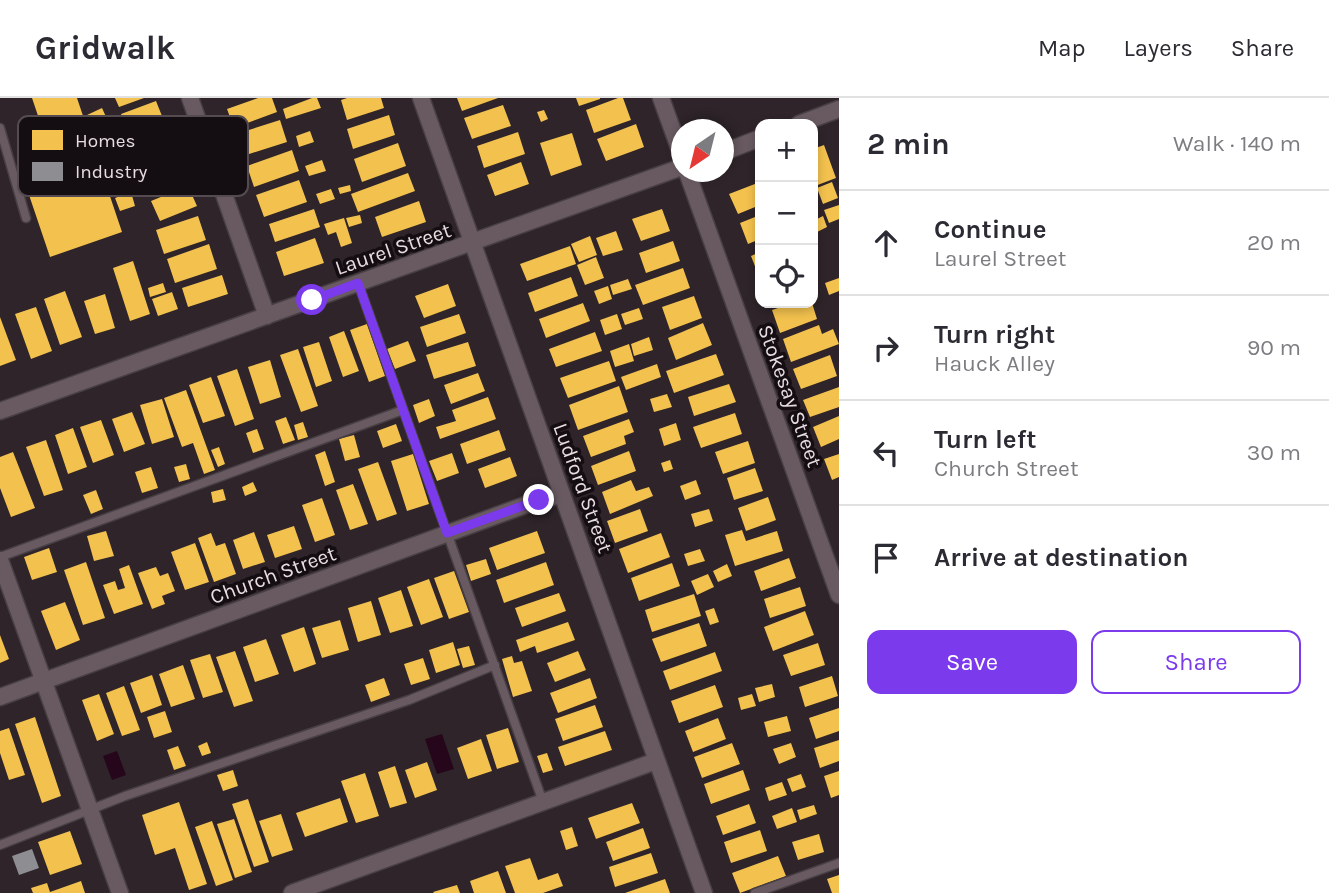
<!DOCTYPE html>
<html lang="en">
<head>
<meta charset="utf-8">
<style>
  :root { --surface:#fff; --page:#f7f7f7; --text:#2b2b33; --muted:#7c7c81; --line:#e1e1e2; --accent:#7c3aed }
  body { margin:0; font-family:Karla,sans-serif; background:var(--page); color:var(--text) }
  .controls { position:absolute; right:21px; top:21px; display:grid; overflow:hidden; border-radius:14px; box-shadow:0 4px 10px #0003 }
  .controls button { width:63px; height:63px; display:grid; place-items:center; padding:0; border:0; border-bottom:2px solid var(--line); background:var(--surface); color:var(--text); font:35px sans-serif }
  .compass { position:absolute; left:671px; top:21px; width:63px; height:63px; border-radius:50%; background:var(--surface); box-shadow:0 4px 10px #0003; rotate:215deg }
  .stop { position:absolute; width:21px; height:21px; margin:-16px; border:5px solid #7c3aed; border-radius:50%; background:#fff }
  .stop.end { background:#7c3aed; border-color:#fff; box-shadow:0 2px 7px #0008 }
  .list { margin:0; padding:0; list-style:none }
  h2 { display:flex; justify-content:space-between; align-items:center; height:91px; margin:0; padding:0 28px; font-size:30px }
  h2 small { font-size:23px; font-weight:400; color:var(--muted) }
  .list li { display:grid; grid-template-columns:46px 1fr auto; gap:21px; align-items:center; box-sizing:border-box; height:105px; padding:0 28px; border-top:2px solid var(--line) }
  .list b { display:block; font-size:26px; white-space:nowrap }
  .list p { margin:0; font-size:23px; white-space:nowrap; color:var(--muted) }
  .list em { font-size:23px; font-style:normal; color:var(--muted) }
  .actions { display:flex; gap:14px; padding:21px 28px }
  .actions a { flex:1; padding:16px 0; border:2px solid var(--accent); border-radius:14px; text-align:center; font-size:24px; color:var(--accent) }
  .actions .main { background:var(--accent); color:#fff }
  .icon { flex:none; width:38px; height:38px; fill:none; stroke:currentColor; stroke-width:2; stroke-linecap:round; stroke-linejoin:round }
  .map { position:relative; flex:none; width:839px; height:795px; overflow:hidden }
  header { display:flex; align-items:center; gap:42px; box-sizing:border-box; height:98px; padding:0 35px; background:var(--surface); border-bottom:2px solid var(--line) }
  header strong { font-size:33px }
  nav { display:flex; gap:38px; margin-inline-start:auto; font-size:24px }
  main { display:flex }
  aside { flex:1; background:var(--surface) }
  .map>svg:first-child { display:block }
</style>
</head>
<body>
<header>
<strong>Gridwalk</strong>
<nav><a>Map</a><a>Layers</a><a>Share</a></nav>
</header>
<main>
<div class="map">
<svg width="839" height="795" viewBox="0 0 839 795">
  <rect width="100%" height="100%" fill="#2e2429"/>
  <path fill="#26061b" d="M442,636L454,671L437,676L425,641Z
    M117,653L126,677L112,682L103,658Z"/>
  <path fill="#f2c14e" d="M32,0H77L122,134L50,159L28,94L60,83Z
    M115,0H144L119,9Z
    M258,0H272L277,14L234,30L227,11Z
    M312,0H317L321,10L286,21L283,11Z
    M347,0H381L384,10L347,22L341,2Z
    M457,0H498L462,13Z
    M576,0H600V1L579,8Z
    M618,0H623L631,22L594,35L586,12Z
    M156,3L164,23L129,36L121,16Z
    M503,7L511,28L472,41L464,20Z
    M102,10L107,21L91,28L87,17Z
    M544,12L548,21L541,24L537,14Z
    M389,17L395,37L353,51L347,31Z
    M280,22L287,44L243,58L236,36Z
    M636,26L644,49L606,63L597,41Z
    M310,33L314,44L299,49L296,38Z
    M518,34L525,56L484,70L477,48Z
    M572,35L582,67L551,78L540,45Z
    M398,45L406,68L362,84L354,61Z
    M824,47L836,80L815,88L813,81V51Z
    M292,52L299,73L254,89L247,68Z
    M322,62L326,73L309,78L305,68Z
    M521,64L529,86L495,98L487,77Z
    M408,75L415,93L358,114L351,96Z
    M299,82L307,104L264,119L256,97Z
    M760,84V107L738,116L729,96Z
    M832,84L838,100L823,106L817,90Z
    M350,87L351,93L340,96L338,90Z
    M188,88L197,108L160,123L151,103Z
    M331,91L335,101L320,106L316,96Z
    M131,94L135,108L120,113L115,100Z
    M419,103L426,124L382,139L375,119Z
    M839,107V121L829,125L824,112Z
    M314,111L320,129L275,144L269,126Z
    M662,111L670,133L641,143L632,121Z
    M360,117L362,125L349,129L346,120Z
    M760,117V141L748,146L740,125Z
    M198,118L206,142L164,156L156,132Z
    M823,118L827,129L813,136V123Z
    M344,120L352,145L341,149L336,134L328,137L324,126Z
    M616,133L623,152L603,158L596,140Z
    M590,138L597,157L579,164L571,146Z
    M315,140L324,165L284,178L276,154Z
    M673,143L680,163L646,175L639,155Z
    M209,146L217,171L175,185L167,161Z
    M570,148L576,166L527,183L520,166Z
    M760,154V181L751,158Z
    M596,159L604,180L585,187L577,167Z
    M133,163L150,216L130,223L113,170Z
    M683,170L690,190L643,207L635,187Z
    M222,177L228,196L188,209L182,190Z
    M571,179L578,198L535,214L528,195Z
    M839,180V193L829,197L825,185Z
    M628,181L632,191L613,197L610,187Z
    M163,185L166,194L150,199L148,190Z
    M448,186L456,208L424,220L415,198Z
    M608,188L612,201L599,206L594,193Z
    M65,193L82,239L60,247L44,201Z
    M172,194L178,211L158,218L152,201Z
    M105,196L115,230L95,236L84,203Z
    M694,198L702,220L670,232L662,209Z
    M583,205L590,223L546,240L539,221Z
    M793,205H812L817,221L780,235L772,212Z
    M36,209L52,253L31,261L15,216Z
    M639,210L643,221L625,227L621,216Z
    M459,216L466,235L427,249L420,229Z
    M617,216L622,231L605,237L600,222Z
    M0,219L16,262L0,268Z
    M703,225L712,247L676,262L668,240Z
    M367,226L385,278L369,284L350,232Z
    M819,227L822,236L833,231L839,246L791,264L783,241Z
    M344,233L359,273L343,279L329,239Z
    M595,234L602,253L556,269L549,251Z
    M649,239L653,252L634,258L631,246Z
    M408,243L416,263L395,271L387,251Z
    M319,244L332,283L316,289L303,249Z
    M468,244L476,268L434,281L426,257Z
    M629,246L634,263L615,269L610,253Z
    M298,251L318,308L301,314L280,257Z
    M716,256L724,277L674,295L666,273Z
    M830,257L837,278L801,291L793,271Z
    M270,262L281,299L260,306L248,269Z
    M609,263L616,283L568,300L560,280Z
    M657,266L661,279L626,292L621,279Z
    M237,271L254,321L235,328L217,278Z
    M478,275L485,293L451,306L444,287Z
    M211,279L225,318L203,325L189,287Z
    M729,286L736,304L694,318L688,299Z
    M619,288L628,314L578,332L569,307Z
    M839,289V309L810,319L803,302Z
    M186,292L215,372L204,376L193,345L182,349L164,300Z
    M667,296L672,309L654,314L650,301Z
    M488,299L496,321L440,341L436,329L456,323L452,312Z
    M162,301L174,339L152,346L140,307Z
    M429,301L435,318L419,325L413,307Z
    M132,314L145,346L124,354L112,321Z
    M735,315L742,336L701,350L693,329Z
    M839,318V341L821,349L813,329Z
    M286,319L295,342L283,346L275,323Z
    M629,321L634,334L624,338L626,346L591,359L583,338Z
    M101,322L114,357L93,365L80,329Z
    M303,324L308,339L298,342L294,327Z
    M676,325L681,342L664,348L659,331Z
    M396,326L402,343L383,350L377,333Z
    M73,330L87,369L68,376L55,337Z
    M257,331L264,351L253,355L246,335Z
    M499,332L506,352L467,366L460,346Z
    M354,337L360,359L345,363L339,341Z
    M46,342L63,392L44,398L26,349Z
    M748,343L755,365L723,376L715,354Z
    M219,349L225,366L218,369L211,352Z
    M325,353L335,384L325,388L315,357Z
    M629,353L636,373L598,387L591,368Z
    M13,354L35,410L11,419L0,390V359Z
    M452,355L459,375L437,383L429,363Z
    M413,356L429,406L407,413L391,363Z
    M839,356V379L832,382L824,361Z
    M510,359L517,378L485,390L478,371Z
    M670,362L673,371L664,374L661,365Z
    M378,364L397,416L377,423L358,371Z
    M186,366L190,381L179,384L174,369Z
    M151,369L158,390L142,395L135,374Z
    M755,370L763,393L734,402L727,380Z
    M631,382L636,393L649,389L653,398L610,416L602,394Z
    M696,382L701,396L685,402L680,388Z
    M253,384L257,393L245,398L242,389Z
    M353,386L368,426L350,432L336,392Z
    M223,391L226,402L213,405L211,394Z
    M96,392L103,411L91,416L83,397Z
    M768,399L776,422L746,433L738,410Z
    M322,400L335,437L315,444L302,407Z
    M640,411L648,433L615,445L607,423Z
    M709,411L713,423L695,429L691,416Z
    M294,428L302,451L275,460L267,437Z
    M742,432L746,443L777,433L783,453L735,468L725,437Z
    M106,433L114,458L94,463L87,438Z
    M537,433L545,455L497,472L489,450Z
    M254,434L265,464L243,471L233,442Z
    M211,435L216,448L225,445L236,476L214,484L198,440Z
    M661,435L670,459L628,475L619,451Z
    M195,445L209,484L185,492L171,454Z
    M49,450L57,474L32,482L24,459Z
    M700,451L705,463L688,468L684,456Z
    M789,460L796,480L761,493L754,473Z
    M486,461L491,476L471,483L466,467Z
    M86,464L105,520L83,527L64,472Z
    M546,464L554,487L504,505L496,482Z
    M672,465L680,488L639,503L631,480Z
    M727,466L732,478L718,484L713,473Z
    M129,467L143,506L114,516L103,487L115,483L118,492L125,490L119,471Z
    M156,469L160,478L168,475L175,493L162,498L165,506L152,511L138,475Z
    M454,473L469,514L449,521L434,480Z
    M708,476L714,489L697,497L691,483Z
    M429,481L443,519L421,527L407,489Z
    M800,489L806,508L770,520L764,501Z
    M401,492L413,528L390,535L378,500Z
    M559,495L566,513L522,529L515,510Z
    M694,496L701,518L652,534L645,512Z
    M371,503L381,537L358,544L348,510Z
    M65,504L80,542L56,552L41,513Z
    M714,510L719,524L710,527L705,513Z
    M805,513L814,537L773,553L764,529Z
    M340,522L349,552L322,560L312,530Z
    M568,524L575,542L537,555L535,548L520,554L516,542Z
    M699,525L707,548L661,564L652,541Z
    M304,529L316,566L294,574L281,537Z
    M0,537L9,561L0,565Z
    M266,541L279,576L255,584L243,549Z
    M453,544L460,567L436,575L429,552Z
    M818,545L825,567L791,578L783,557Z
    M469,548L475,567L463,570L457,551Z
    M235,553L253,603L234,609L216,559Z
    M578,553L586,572L555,584L547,565Z
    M715,554L722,573L670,592L663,573Z
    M210,556L223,594L203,600L190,562Z
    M512,558L514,565L522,563L532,593L513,599L502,561Z
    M423,560L430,581L411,587L404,566Z
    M183,567L195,601L171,609L159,576Z
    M152,577L162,607L141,615L130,585Z
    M832,578L838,598L805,609L799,589Z
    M384,580L390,597L371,604L365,587Z
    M590,580L597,600L558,615L550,595Z
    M772,586L775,599L759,604L755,590Z
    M715,587L723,609L679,625L671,603Z
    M124,588L140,632L122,638L106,595Z
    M99,596L114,636L97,643L82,602Z
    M752,596L756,608L741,612L738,600Z
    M595,607L603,629L563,643L555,621Z
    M839,610V633L816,641L809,620Z
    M165,613L172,634L154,640L147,619Z
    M787,618L791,633L768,639L764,624Z
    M35,619L61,698L42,705L15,626Z
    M718,620L726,641L693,654L685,633Z
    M9,630L25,677L9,682L0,655V633Z
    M508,630L519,664L497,671L486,637Z
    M605,633L612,652L565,668L558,649Z
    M481,641L492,673L468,681L457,650Z
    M839,642V663L820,670L814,650Z
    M207,644L211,655L202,658L198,648Z
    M732,645L740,666L702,680L694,659Z
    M791,645L796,659L779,666L773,651Z
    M178,648L186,668L174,672L167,652Z
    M547,655L553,672L543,675L537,658Z
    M427,664L437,692L415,700L405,672Z
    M395,668L407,705L390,710L378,674Z
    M233,672L238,688L223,693L217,677Z
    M743,672L750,692L711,706L704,686Z
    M839,673V697L831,700L824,678Z
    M365,675L379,718L356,725L341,683Z
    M801,676L806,689L792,694L787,681Z
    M782,684L787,697L769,703L765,690Z
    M340,700L348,724L305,739L296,715Z
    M248,701L269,764L254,769L232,706Z
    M179,704L207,786L189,792L175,750L155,757L142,717Z
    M632,705L640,725L596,741L588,720Z
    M749,706L756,725L723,737L716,718Z
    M814,707L817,716L800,722L797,712Z
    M792,710L797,724L777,731L772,718Z
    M281,716L293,752L272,759L259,723Z
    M234,721L252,774L235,780L217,726Z
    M212,723L233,782L216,788L195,729Z
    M572,729L578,748L566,752L560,733Z
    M643,730L650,750L613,763L606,744Z
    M760,732L767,753L731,765L724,744Z
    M70,733L82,766L50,777L38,744Z
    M819,736L824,754L798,762L792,744Z
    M651,755L658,775L615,789L609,769Z
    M778,758L786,778L740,795L732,775Z
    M530,760L538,782L558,775L563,788L543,795H515L505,768Z
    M498,773L506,795H474L470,783Z
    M839,777V795H832L827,781Z
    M665,781L670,795H625Z
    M81,783L85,795H33L31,790L47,785L50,794Z
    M457,787L460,795H434L433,794Z"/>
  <path fill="#8d8d92" d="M32,751L39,770L19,777L12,758Z"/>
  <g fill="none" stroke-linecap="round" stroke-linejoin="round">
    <g stroke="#473f43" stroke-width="11">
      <path id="service" d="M0,30L26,120
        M358,185L543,704
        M0,459L403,312
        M0,747L125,698L409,602L495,567
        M755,795L839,765"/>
    </g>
    <g stroke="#473f43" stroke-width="19">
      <path id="minor" d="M190,0L267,218
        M421,0L704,795
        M661,0L682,58
        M799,26L839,11
        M724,54L760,40
        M687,74L839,497
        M0,313L682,69
        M0,462L120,795
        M0,599L539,402L562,397
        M292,795L656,663"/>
    </g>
    <use href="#service" stroke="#695a62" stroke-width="8"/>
    <use href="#minor" stroke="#695a62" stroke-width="16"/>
  </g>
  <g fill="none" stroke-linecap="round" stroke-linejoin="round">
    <path stroke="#7c3aed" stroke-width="9" d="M312,202L358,185L447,435L539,402"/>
  </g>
  <g text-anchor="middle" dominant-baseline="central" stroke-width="7" stroke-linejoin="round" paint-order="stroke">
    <g font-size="21" fill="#e7dce2" stroke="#140d11">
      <text transform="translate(393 151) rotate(-19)">Laurel Street</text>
      <text transform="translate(790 298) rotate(70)">Stokesay Street</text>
      <text transform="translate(583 390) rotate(70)">Ludford Street</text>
      <text transform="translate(273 477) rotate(-20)">Church Street</text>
    </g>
  </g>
  <rect x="18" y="18" width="230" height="80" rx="10" fill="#140d11" stroke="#534b50" stroke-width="2"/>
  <rect x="32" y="32" width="31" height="20" fill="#f2c14e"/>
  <rect x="32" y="64" width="31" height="19" fill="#8d8d92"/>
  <g font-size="19" fill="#e7dce2">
    <text x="75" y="49">Homes</text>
    <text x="75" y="80">Industry</text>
  </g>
</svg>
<div class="controls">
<button>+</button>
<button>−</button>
<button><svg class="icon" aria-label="locate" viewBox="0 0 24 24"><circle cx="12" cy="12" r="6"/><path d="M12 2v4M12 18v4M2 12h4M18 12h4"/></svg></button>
</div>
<svg class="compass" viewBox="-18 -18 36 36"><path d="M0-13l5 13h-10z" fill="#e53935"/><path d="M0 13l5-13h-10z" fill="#7c7c81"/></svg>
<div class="stop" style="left:312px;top:202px"></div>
<div class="stop end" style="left:539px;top:402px"></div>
</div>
<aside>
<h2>2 min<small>Walk · 140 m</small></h2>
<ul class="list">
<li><svg class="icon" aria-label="ahead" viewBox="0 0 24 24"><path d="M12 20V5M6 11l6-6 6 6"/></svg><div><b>Continue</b><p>Laurel Street</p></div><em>20 m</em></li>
<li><svg class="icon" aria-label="right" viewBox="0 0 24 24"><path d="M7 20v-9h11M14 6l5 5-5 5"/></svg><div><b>Turn right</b><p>Hauck Alley</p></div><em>90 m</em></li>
<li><svg class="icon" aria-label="left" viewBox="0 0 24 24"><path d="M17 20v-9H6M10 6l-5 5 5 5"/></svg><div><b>Turn left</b><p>Church Street</p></div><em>30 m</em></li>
<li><svg class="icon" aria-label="arrive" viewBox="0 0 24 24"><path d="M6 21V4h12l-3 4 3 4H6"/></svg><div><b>Arrive at destination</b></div></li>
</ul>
<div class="actions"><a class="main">Save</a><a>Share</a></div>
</aside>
</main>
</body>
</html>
